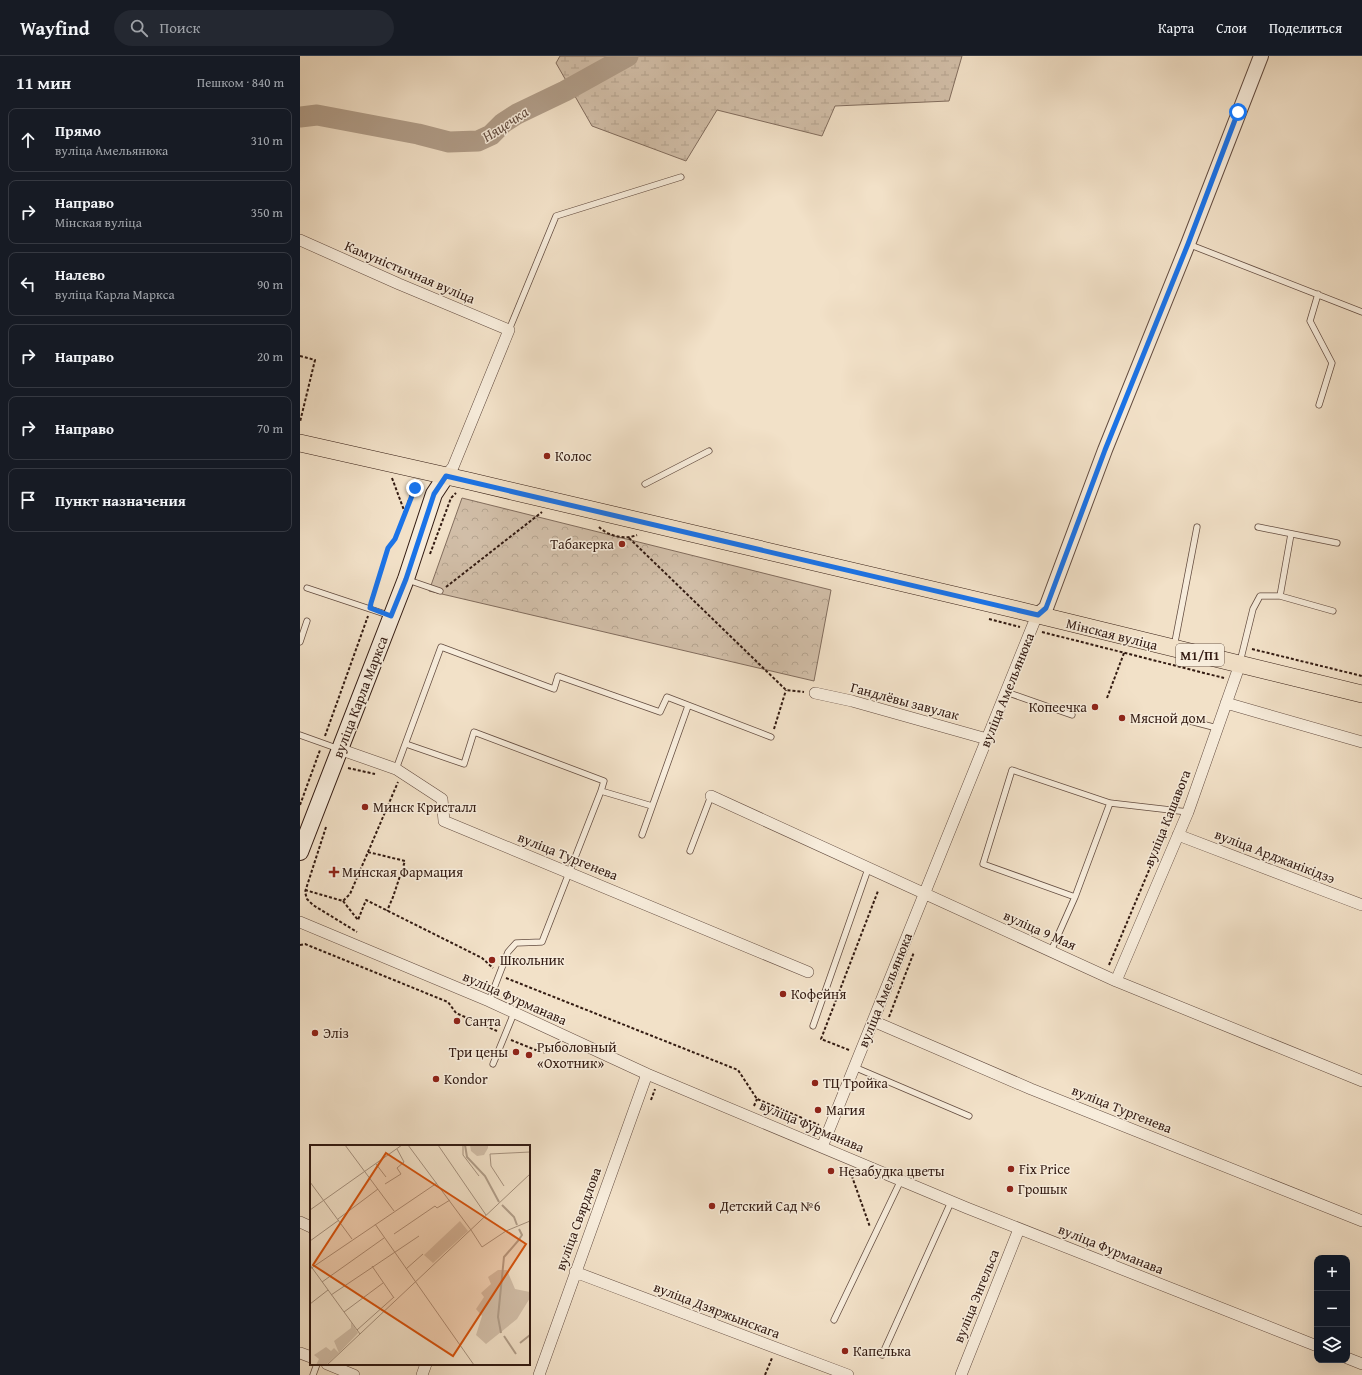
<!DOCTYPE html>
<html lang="ru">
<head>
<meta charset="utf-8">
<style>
  :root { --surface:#171b24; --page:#242831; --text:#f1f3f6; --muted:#9ea1a6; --line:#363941 }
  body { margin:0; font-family:"Gentium Book Plus",serif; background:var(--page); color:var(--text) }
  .controls { position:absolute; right:12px; bottom:12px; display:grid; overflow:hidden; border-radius:8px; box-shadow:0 4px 16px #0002 }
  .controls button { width:36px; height:36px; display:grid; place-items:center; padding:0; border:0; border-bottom:1px solid var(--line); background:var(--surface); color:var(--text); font:20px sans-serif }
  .stop { position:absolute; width:12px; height:12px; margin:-9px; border:3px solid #1a73e8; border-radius:50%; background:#fff }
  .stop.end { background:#1a73e8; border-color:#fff; box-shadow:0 1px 4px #0008 }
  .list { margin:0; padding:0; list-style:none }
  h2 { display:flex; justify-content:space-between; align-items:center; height:52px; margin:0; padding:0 16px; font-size:17px }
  h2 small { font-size:13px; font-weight:400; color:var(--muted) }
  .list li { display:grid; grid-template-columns:26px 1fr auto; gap:12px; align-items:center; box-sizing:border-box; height:64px; margin:0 8px 8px; padding:0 8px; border:1px solid var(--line); border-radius:8px }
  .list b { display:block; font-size:15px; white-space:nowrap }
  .list p { margin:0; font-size:13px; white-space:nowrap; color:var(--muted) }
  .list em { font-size:13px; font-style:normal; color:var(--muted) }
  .icon { flex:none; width:22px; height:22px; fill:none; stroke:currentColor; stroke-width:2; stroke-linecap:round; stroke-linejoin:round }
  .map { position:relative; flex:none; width:1062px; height:1319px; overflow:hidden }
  header { display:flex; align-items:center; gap:24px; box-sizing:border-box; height:56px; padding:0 20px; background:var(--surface); border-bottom:1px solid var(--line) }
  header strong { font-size:19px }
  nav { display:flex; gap:22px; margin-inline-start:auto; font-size:14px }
  .search { width:280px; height:36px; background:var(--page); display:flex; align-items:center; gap:10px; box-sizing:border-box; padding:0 14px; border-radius:22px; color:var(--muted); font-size:15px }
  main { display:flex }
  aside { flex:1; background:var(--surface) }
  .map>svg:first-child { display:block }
</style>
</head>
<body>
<header>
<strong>Wayfind</strong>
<div class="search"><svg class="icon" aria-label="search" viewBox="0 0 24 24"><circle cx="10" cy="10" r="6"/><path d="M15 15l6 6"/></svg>Поиск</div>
<nav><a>Карта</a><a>Слои</a><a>Поделиться</a></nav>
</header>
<main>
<aside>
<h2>11 мин<small>Пешком · 840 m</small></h2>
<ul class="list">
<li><svg class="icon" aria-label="ahead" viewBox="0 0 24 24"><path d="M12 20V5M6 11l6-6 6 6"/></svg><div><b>Прямо</b><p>вуліца Амельянюка</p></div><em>310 m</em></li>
<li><svg class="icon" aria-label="right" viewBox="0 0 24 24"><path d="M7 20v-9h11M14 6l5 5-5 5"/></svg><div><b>Направо</b><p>Мінская вуліца</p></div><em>350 m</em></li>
<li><svg class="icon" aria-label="left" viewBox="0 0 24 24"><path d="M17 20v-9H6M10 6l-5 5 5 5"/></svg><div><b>Налево</b><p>вуліца Карла Маркса</p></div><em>90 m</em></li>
<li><svg class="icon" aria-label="right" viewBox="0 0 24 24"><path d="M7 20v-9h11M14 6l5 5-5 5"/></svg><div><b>Направо</b></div><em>20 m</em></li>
<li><svg class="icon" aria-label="right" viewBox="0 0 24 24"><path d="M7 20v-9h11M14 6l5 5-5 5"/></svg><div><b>Направо</b></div><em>70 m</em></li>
<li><svg class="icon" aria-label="arrive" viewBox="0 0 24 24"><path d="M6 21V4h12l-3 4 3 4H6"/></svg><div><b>Пункт назначения</b></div></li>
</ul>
</aside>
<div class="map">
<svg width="1062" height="1319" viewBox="0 0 1062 1319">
  <defs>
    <pattern id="wetland-marsh" width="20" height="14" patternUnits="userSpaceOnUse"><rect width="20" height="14" fill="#d2bfa9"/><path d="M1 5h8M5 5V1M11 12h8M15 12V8" fill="none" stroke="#b5a490"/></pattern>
    <pattern id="park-crowns" width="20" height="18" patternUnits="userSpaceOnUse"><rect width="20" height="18" fill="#d2bfa9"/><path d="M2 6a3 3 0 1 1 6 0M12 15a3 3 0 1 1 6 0" fill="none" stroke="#b5a490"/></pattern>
  </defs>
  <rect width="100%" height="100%" fill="#f2e1c8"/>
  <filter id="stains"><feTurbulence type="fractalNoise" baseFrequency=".005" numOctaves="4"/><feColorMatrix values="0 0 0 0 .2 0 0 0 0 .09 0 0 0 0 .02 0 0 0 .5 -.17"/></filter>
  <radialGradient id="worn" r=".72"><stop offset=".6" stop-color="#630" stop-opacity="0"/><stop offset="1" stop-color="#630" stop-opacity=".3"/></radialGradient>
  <path fill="url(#wetland-marsh)" stroke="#826d5e" d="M260,0H662L649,45L535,50L522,80L417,54L386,105L292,70L256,7Z"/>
  <path fill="url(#park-crowns)" stroke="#826d5e" d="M162,442L531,534L514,625L129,535Z"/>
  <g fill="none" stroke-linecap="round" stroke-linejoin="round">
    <path stroke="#b19e8a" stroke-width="21" d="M0,61L17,59L118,78L149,86L178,85L191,79L203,67L217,58L265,35L328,0"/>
    <g stroke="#634c40" stroke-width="7">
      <path id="service" d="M888,188L1062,256
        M1018,238L1010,265L1032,307L1019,349
        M209,274L256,160L381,121
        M345,428L409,395
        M958,471L1037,487
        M108,524L140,535
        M7,532L91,560
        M980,540L991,478
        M0,586L7,565
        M874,591L897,471
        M940,606L953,553L960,540H980L1033,555
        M706,636L772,659
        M890,665L917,672
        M0,679L39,693
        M106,688L164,708L174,676L304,725L301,735
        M96,713L141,591L254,633L258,620L360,656L367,641L471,681
        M810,747L775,841L683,808L712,714L810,747L888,756
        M342,779L388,650
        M390,795L411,740
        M751,895L775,841
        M189,945L208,896L216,887L242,886L301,735L352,750
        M513,970L568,813
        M193,1008L214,957
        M554,1011L669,1060
        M534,1264L601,1124
        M582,1299L651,1146
        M13,1319L17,1308"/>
    </g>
    <g stroke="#634c40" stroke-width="12">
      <path id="minor" d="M0,184L99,228L209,274L153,411L146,420
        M515,637L552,645L687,683
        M926,647L1062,686
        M39,693L96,713L142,743L144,765L508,916
        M411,740L816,925L1062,1025
        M878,779L1062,849
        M0,866L189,945L347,1018L667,1152L1017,1290
        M816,925L888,756L940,608
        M573,965L731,1033L1062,1165
        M522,1091L737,559
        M0,1166L11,1171
        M275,1216L548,1319
        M0,1297L11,1301
        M1047,1302L1062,1308
        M27,1308L54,1319
        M122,1319L126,1308
        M239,1319L347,1018
        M661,1319L719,1173"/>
    </g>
    <g stroke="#634c40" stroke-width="16">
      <path id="tertiary" d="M737,559L746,552L805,394L888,188L961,0"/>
    </g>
    <g stroke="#331b12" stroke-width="18">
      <path id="secondary" d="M0,796L106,523L134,438L146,420"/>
    </g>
    <g stroke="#331b12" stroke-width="18">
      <path id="primary" d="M0,387L169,425L722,555L1062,638"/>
    </g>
    <path stroke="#331b12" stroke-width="2" stroke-dasharray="3 2" stroke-linecap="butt" d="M0,300L15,304L0,366
      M92,422L105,457
      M299,471C308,480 325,484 337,479
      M329,482L486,634L504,636
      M130,498L151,442L156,437
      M146,531L242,456
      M71,544L88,492L95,483L115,427
      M689,563L720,571
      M742,576L924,622
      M952,593L1062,620
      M807,642L824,597
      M474,673L486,634
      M25,680L68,560
      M48,712L75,718
      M0,749L20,694
      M26,771L5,836L7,843L13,849L57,876
      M68,796L105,805L93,841L87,855
      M5,834L43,845L50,838L98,726
      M43,845L58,864L66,844L182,902L193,912
      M0,889L5,888L148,946L156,957L197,975
      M809,909L871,762
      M206,922L438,1014L457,1043L519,1069
      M589,961L614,896
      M211,984L243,997L261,991
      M549,994L521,983L578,835
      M351,1044L355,1033
      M454,1050L457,1043
      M550,1115L570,1171
      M465,1319L472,1302"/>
    <use href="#service" stroke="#f7ecdb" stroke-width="5.5"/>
    <use href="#minor" stroke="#f7ecdb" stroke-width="11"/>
    <use href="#tertiary" stroke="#f7ecdb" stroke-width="14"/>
    <use href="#secondary" stroke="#f7ecdb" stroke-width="16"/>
    <use href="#primary" stroke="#f2e1c8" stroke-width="17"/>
  </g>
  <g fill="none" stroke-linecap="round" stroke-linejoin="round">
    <path stroke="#1a73e8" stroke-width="5" d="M115,432L95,483L88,492L71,547L70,552L91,560L106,523L134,438L146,420L738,559L746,552L805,394L888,188L938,56"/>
  </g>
  <g fill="#8f2418" stroke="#f7ecdb" stroke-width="1.5">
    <circle cx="247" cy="400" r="4"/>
    <circle cx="322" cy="488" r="4"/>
    <circle cx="795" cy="651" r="4"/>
    <circle cx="822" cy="662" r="4"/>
    <circle cx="65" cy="751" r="4"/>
    <path d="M32 810h4v4h4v4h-4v4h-4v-4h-4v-4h4z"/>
    <circle cx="192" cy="904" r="4"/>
    <circle cx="483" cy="938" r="4"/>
    <circle cx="157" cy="965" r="4"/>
    <circle cx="15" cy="977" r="4"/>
    <circle cx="216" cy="996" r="4"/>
    <circle cx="229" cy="999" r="4"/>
    <circle cx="136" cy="1023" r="4"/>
    <circle cx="515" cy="1027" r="4"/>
    <circle cx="518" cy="1054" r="4"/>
    <circle cx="711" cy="1113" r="4"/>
    <circle cx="531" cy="1115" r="4"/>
    <circle cx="710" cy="1133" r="4"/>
    <circle cx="412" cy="1150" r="4"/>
    <circle cx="545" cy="1295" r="4"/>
  </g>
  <g text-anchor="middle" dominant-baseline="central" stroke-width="3" stroke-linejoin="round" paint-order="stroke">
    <rect fill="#f7ecdb" stroke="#6e5a4e" stroke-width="1" x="876" y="588" width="48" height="22" rx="3"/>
    <g font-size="13" font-weight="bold" fill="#331b12">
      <text x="900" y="599">М1/П1</text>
    </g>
    <g font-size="14" fill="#331b12" stroke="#f7ecdb">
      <text transform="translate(110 216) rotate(23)">Камуністычная вуліца</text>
      <text transform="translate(812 578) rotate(14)">Мінская вуліца</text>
      <text transform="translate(707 634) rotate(-68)">вуліца Амельянюка</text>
      <text transform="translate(60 641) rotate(-69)">вуліца Карла Маркса</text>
      <text transform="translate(605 645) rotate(15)">Гандлёвы завулак</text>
      <text transform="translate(867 762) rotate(-68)">вуліца Кашавога</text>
      <text transform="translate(268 800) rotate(22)">вуліца Тургенева</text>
      <text transform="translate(975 800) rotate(21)">вуліца Арджанікідзэ</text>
      <text transform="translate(740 874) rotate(24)">вуліца 9 Мая</text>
      <text transform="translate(585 934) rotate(-68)">вуліца Амельянюка</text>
      <text transform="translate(215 942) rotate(24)">вуліца Фурманава</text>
      <text transform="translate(822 1053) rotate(22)">вуліца Тургенева</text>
      <text transform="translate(512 1070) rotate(23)">вуліца Фурманава</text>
      <text transform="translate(278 1163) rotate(-70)">вуліца Свярдлова</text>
      <text transform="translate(811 1193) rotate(22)">вуліца Фурманава</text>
      <text transform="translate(676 1240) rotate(-68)">вуліца Энгельса</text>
      <text transform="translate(417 1254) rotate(21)">вуліца Дзяржынскага</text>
    </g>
    <g font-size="14" fill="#331b12" stroke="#f7ecdb" text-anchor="start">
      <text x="255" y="400">Колос</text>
      <text x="314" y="488" text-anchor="end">Табакерка</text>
      <text x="787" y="651" text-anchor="end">Копеечка</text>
      <text x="830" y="662">Мясной дом</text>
      <text x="73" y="751">Минск Кристалл</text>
      <text x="42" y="816">Минская Фармация</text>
      <text x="200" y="904">Школьник</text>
      <text x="491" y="938">Кофейня</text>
      <text x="165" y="965">Санта</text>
      <text x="23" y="977">Эліз</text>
      <text x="237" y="991">Рыболовный<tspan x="237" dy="16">«Охотник»</tspan></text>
      <text x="208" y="996" text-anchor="end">Три цены</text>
      <text x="144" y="1023">Kondor</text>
      <text x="523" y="1027">ТЦ Тройка</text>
      <text x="526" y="1054">Магия</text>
      <text x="719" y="1113">Fix Price</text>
      <text x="539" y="1115">Незабудка цветы</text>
      <text x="718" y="1133">Грошык</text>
      <text x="420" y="1150">Детский Сад №6</text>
      <text x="553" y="1295">Капелька</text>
    </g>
    <g font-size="15" font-style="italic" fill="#654f42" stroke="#f7ecdb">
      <text transform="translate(205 68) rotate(-33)">Няцечка</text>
    </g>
  </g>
  <g transform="translate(10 1089)">
    <rect width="220" height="220" fill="#f2e1c8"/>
    <path d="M41,177L48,188L29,208L24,196L41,183ZM16,202L21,206L24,203L29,208L16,220H6L9,214L4,210Z" fill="#d2bfa9"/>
    <path d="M188,125H197L205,144L220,147V153L207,174L176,199L166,190L172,171L166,164L174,152L171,148L181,139L178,132Z" fill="#d2bfa9"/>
    <path d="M150,76L158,86L123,118L114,110Z" fill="#d2bfa9"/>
    <path d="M160,0H178V3L174,10L167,11L161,6Z" fill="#d2bfa9"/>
    <path fill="none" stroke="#b19e8a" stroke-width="2" d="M155,0L157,12L175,31L189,57M192,60L204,72L207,80M191,188L188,172L194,112L208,96L212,90L209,84M194,191L206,209M210,198L220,190"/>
    <path fill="none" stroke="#a6927f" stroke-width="1" d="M35,0L84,66M98,0L161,85M128,0L176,70M153,0V10L169,31M66,19L76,32M0,37L42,94M75,39L91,29L87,23L94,17L87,4M194,41L181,21L180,9L220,7M0,65L92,0M28,74L68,44M65,79L164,220M161,85L172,102L196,86L220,76M84,89L125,61L127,63L140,55M0,96L29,75M0,120L50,189M62,121L84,153M0,124L127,38M96,124L113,109M12,137L74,93M21,150L109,91M0,159L18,145M34,167L73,138M47,185L84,152M17,220L220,29"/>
    <path fill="#d6530d" fill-opacity="0.15" stroke="#d6530d" stroke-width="2" d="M76,8L216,99L143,211L3,120Z"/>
    <rect width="220" height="220" fill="none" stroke="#331b12" stroke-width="2"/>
  </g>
  <rect width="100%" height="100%" filter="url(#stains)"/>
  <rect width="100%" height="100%" fill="url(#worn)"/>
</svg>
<div class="controls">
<button>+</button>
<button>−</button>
<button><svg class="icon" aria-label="layers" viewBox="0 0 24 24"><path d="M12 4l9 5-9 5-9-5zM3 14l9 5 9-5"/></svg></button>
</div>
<div class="stop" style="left:938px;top:56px"></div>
<div class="stop end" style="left:115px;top:432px"></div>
</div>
</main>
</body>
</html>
